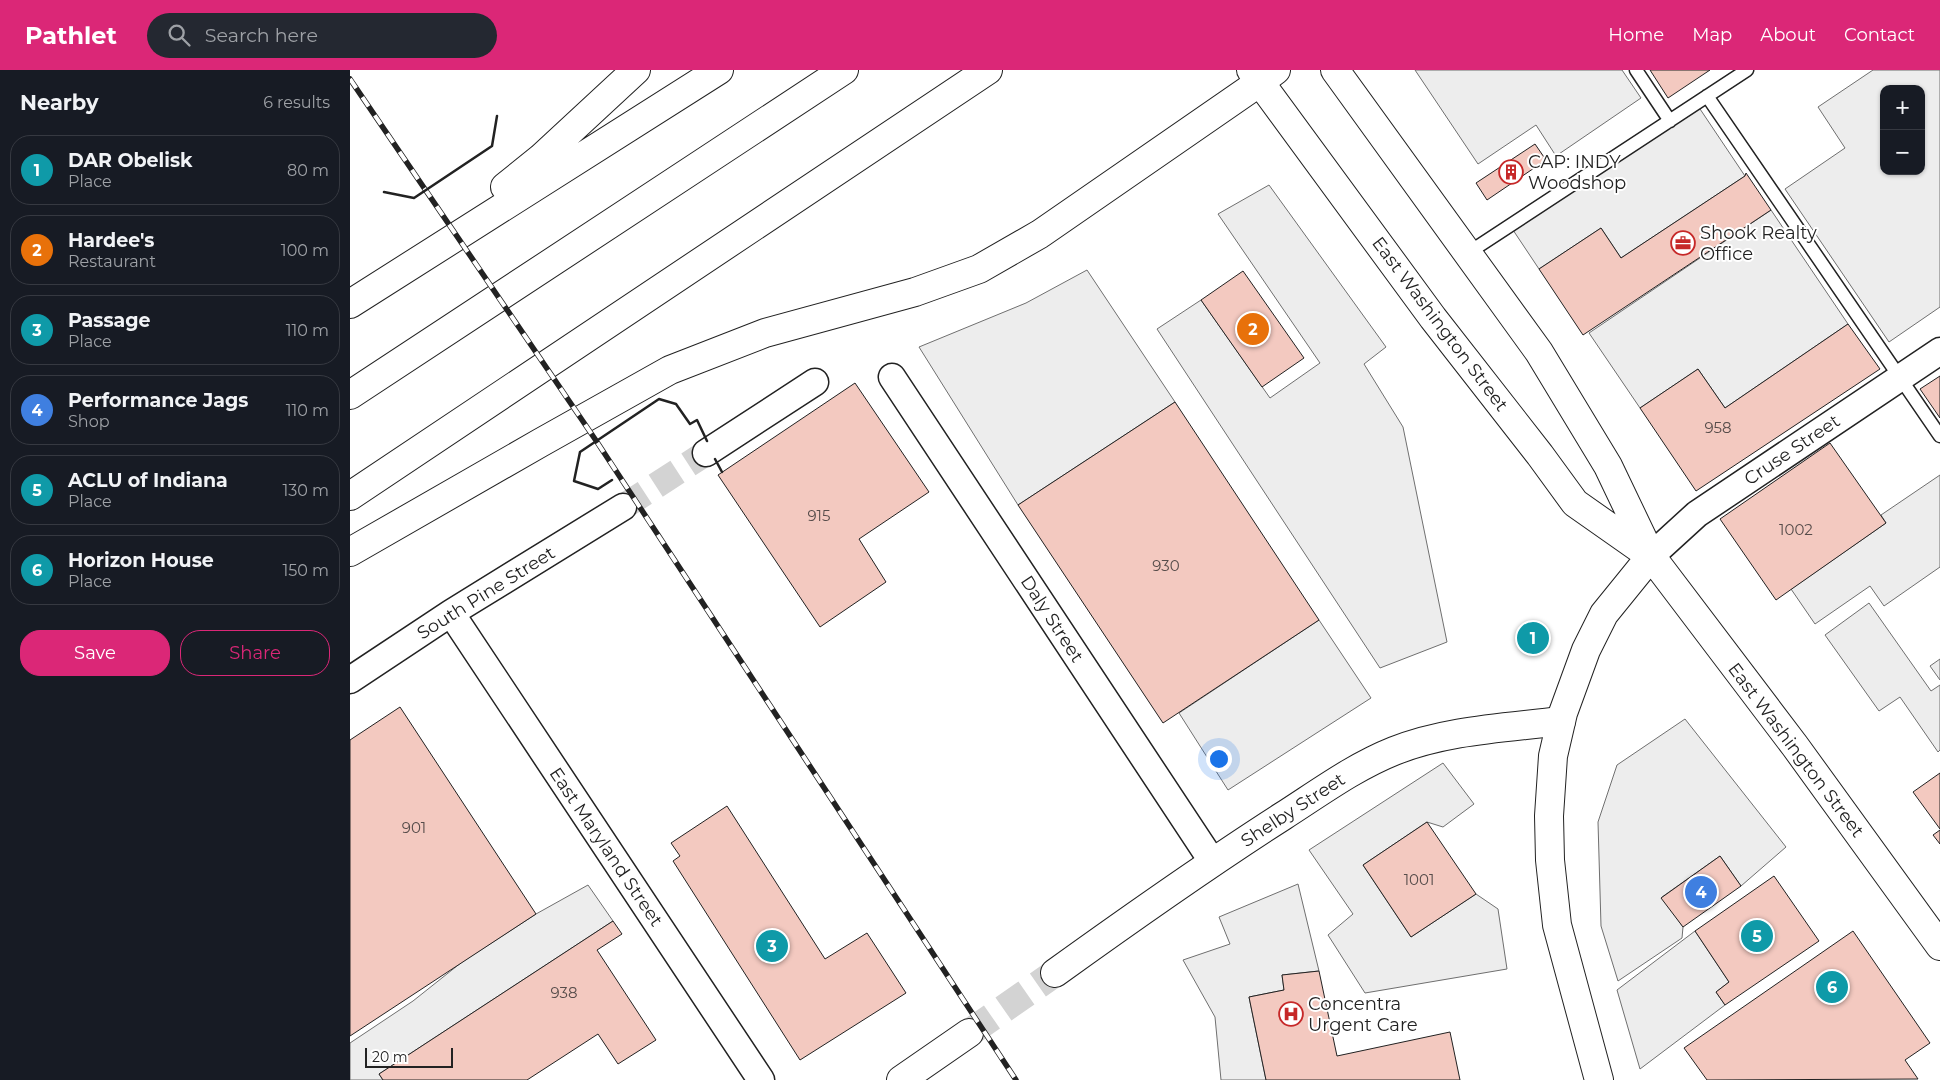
<!DOCTYPE html>
<html lang="en">
<head>
<meta charset="utf-8">
<style>
  :root { --surface:#171b24; --page:#242831; --text:#f1f3f6; --muted:#9ea1a6; --line:#363941; --accent:#db2777 }
  body { margin:0; font-family:Montserrat,sans-serif; background:var(--page); color:var(--text) }
  .controls { position:absolute; right:15px; top:15px; display:grid; overflow:hidden; border-radius:10px; box-shadow:0 1px 4px #0004 }
  .controls button { width:45px; height:45px; display:grid; place-items:center; padding:0; border:0; border-bottom:1px solid var(--line); background:var(--surface); color:var(--text); font:25px sans-serif }
  .scale { position:absolute; left:15px; bottom:12px; width:88px; box-sizing:border-box; padding-left:5px; border:2px solid #222; border-top:0; font-size:14px; line-height:18px; white-space:nowrap; color:#222; -webkit-text-stroke:4px #fff; paint-order:stroke }
  .you { position:absolute; left:868px; top:688px; width:18px; height:18px; margin:-12px; border:4px solid #fff; border-radius:50%; background:#1a73e8; box-shadow:0 0 0 8px #1a73e833 }
  .badge { display:grid; place-items:center; width:32px; height:32px; border-radius:50%; background:var(--accent); color:#fff; font-size:16px; font-weight:700 }
  .pin { position:absolute; translate:-50% -50%; border:2px solid #fff; box-shadow:0 1px 5px #0006 }
  .list { margin:0; padding:0; list-style:none }
  h2 { display:flex; justify-content:space-between; align-items:center; height:65px; margin:0; padding:0 20px; font-size:21px }
  h2 small { font-size:16px; font-weight:400; color:var(--muted) }
  .list li { display:grid; grid-template-columns:32px 1fr auto; gap:15px; align-items:center; box-sizing:border-box; height:70px; margin:0 10px 10px; padding:0 10px; border:1px solid var(--line); border-radius:20px }
  .list b { display:block; font-size:19px; white-space:nowrap }
  .list p { margin:0; font-size:16px; white-space:nowrap; color:var(--muted) }
  .list em { font-size:16px; font-style:normal; color:var(--muted) }
  .actions { display:flex; gap:10px; padding:15px 20px }
  .actions a { flex:1; padding:11px 0; border:1px solid var(--accent); border-radius:20px; text-align:center; font-size:18px; color:var(--accent) }
  .actions .main { background:var(--accent); color:#fff }
  .icon { flex:none; width:28px; height:28px; fill:none; stroke:currentColor; stroke-width:2; stroke-linecap:round; stroke-linejoin:round }
  .map { position:relative; flex:none; width:1590px; height:1010px; overflow:hidden }
  header { display:flex; align-items:center; gap:30px; box-sizing:border-box; height:70px; padding:0 25px; background:var(--accent); color:#fff }
  header strong { font-size:24px }
  nav { display:flex; gap:28px; margin-inline-start:auto; font-size:18px }
  .search { width:350px; height:45px; background:var(--page); display:flex; align-items:center; gap:12px; box-sizing:border-box; padding:0 18px; border-radius:28px; color:var(--muted); font-size:19px }
  main { display:flex }
  aside { flex:1; background:var(--surface) }
  .map>svg:first-child { display:block }
</style>
</head>
<body>
<header>
<strong>Pathlet</strong>
<div class="search"><svg class="icon" aria-label="search" viewBox="0 0 24 24"><circle cx="10" cy="10" r="6"/><path d="M15 15l6 6"/></svg>Search here</div>
<nav><a>Home</a><a>Map</a><a>About</a><a>Contact</a></nav>
</header>
<main>
<aside>
<h2>Nearby<small>6 results</small></h2>
<ul class="list">
<li><span class="badge" style="background:#0f9aa8">1</span><div><b>DAR Obelisk</b><p>Place</p></div><em>80 m</em></li>
<li><span class="badge" style="background:#e8710a">2</span><div><b>Hardee's</b><p>Restaurant</p></div><em>100 m</em></li>
<li><span class="badge" style="background:#0f9aa8">3</span><div><b>Passage</b><p>Place</p></div><em>110 m</em></li>
<li><span class="badge" style="background:#3f7fe0">4</span><div><b>Performance Jags</b><p>Shop</p></div><em>110 m</em></li>
<li><span class="badge" style="background:#0f9aa8">5</span><div><b>ACLU of Indiana</b><p>Place</p></div><em>130 m</em></li>
<li><span class="badge" style="background:#0f9aa8">6</span><div><b>Horizon House</b><p>Place</p></div><em>150 m</em></li>
</ul>
<div class="actions"><a class="main">Save</a><a>Share</a></div>
</aside>
<div class="map">
<svg width="1590" height="1010" viewBox="0 0 1590 1010">
  <rect width="100%" height="100%" fill="#fff"/>
  <path fill="#ededed" stroke="#6f6f6f" fill-rule="evenodd" d="M1065,0H1272L1291,28L1206,86L1186,55L1128,94Z
    M1523,0H1590V237L1539,272L1435,119L1495,78L1468,37ZM1534,19H1571V101H1534Z
    M1348,36L1395,106L1271,188L1251,158L1189,199L1163,160Z
    M919,115L1036,277L1014,294L1053,357L1097,572L1030,598L807,259L851,230L920,328L970,293L868,144Z
    M1421,140L1498,254L1375,338L1348,299L1290,338L1239,263Z
    M737,200L825,332L668,435L569,277L676,233Z
    M1590,405V497L1534,536L1520,516L1465,554L1441,519L1536,453L1531,445Z
    M1519,533L1581,621L1590,615V680L1588,682L1550,627L1529,641L1475,565Z
    M969,550L1021,628L878,720L829,643Z
    M1590,589V610L1580,596Z
    M1335,649L1436,777L1391,816L1370,786L1312,827L1333,857L1332,868L1268,911L1251,856L1248,752L1267,695Z
    M1093,693L1124,734L1093,757L1077,752L1013,795L1061,867L1126,824L1148,839L1157,899L1015,923L978,865L1003,844L959,780Z
    M948,814L969,901L932,905L934,920L899,927L916,1010H871L865,947L833,890L880,874L869,847Z
    M238,815L263,851L29,1004L33,1010H0V973L63,931L112,892L186,844Z
    M1345,861L1379,912L1366,922L1375,935L1290,999L1267,920Z"/>
  <path fill="#f3c9c0" stroke="#222" d="M1300,0H1360L1318,28Z
    M1185,74L1196,90L1137,130L1126,113Z
    M1396,103L1421,140L1233,265L1189,199L1251,158L1271,188L1395,106Z
    M893,201L954,288L912,317L851,230Z
    M1498,254L1530,299L1346,421L1290,338L1348,299L1375,338Z
    M1590,306V348L1570,319Z
    M505,313L579,422L509,469L536,512L470,557L368,405Z
    M825,332L969,550L813,653L668,435Z
    M1480,373L1536,453L1426,530L1370,449Z
    M50,637L186,844L0,966V670Z
    M1590,703V759L1563,722Z
    M377,736L475,889L517,863L556,923L450,990L323,791L330,786L321,773Z
    M1077,752L1126,824L1061,867L1013,795Z
    M1590,760V774L1583,765Z
    M1370,786L1391,816L1333,857L1311,828Z
    M1424,806L1469,871L1375,935L1366,922L1379,912L1345,861Z
    M263,851L272,864L247,880L306,970L268,994L248,964L177,1010H33L29,1004Z
    M1503,861L1580,973L1555,990L1568,1009L1357,1010L1334,978Z
    M969,901L987,986L1100,962L1110,1010H916L899,927L934,920L932,905Z"/>
  <g fill="none" stroke-linecap="round" stroke-linejoin="round">
    <path stroke="#d3d3d3" stroke-width="26" stroke-dasharray="26 13" stroke-linecap="butt" d="M273,437L356,383"/>
    <path stroke="#d3d3d3" stroke-width="28" stroke-dasharray="28 14" stroke-linecap="butt" d="M619,963L705,903"/>
    <g stroke="#222" stroke-width="15">
      <path id="lane" d="M1286,0L1320,51
        M1357,26L1590,366
        M1118,183L1397,0"/>
    </g>
    <g stroke="#222" stroke-width="29">
      <path id="street" d="M542,307L862,791
        M356,383L465,312
        M1301,486L1347,444L1590,281
        M101,543L411,1010
        M0,610L101,543L273,437"/>
    </g>
    <g stroke="#222" stroke-width="30">
      <path id="secondary" d="M910,12L926,0
        M705,903C780,849 855,796 933,746C969,723 1004,697 1044,681C1097,660 1155,658 1211,651
        M551,1010L619,963"/>
    </g>
    <g stroke="#222" stroke-width="30">
      <path id="primary" d="M901,0L1083,248L1190,385L1225,433L1299,485
        M985,0L1189,282L1258,396L1301,486L1445,676L1590,876
        M1249,1010L1207,855L1200,790L1199,746L1203,686L1213,643L1236,580L1254,544L1301,486"/>
    </g>
    <g stroke="#222" stroke-width="30">
      <path id="highway" d="M155,117L191,88L286,0
        M0,234L369,0
        M0,325L494,0
        M0,426L638,0
        M0,482L190,373L320,300L415,263L565,222L629,199L690,164L910,12"/>
    </g>
    <use href="#lane" stroke="#fff" stroke-width="12"/>
    <use href="#street" stroke="#fff" stroke-width="26"/>
    <use href="#secondary" stroke="#fff" stroke-width="28"/>
    <use href="#primary" stroke="#fff" stroke-width="28"/>
    <use href="#highway" stroke="#fff" stroke-width="28"/>
    <g stroke="#222" stroke-width="5.5">
      <path id="rail" d="M0,9L247,372L666,1010"/>
    </g>
    <use href="#rail" stroke="#fff" stroke-width="4" stroke-dasharray="11" stroke-linecap="butt"/>
    <path stroke="#222" stroke-width="2.5" d="M34,122L64,128L142,76L147,46
      M365,389L372,402
      M262,410L248,419L224,411L230,382L309,329L326,334L340,354L347,350L357,371"/>
  </g>
  <defs>
    <g id="building-ring" transform="scale(1.25)"><circle r="9.5" fill="#fff" stroke="#c62828" stroke-width="1.5"/><path d="M-4-6H4V6H1V3H-1V6H-4ZM-2.5-4.3h1.7v1.8h-1.7ZM.8-4.3h1.7v1.8H.8ZM-2.5-1h1.7V.8h-1.7ZM.8-1h1.7V.8H.8Z" fill="#c62828"/></g>
    <g id="office-ring" transform="scale(1.25)"><circle r="9.5" fill="#fff" stroke="#c62828" stroke-width="1.5"/><path d="M-6-3h4V-5.5h4V-3h4V5H-6ZM-1-4.5V-3h2v-1.5ZM-6 0V1H6V0Z" fill="#c62828"/></g>
    <g id="hospital-ring" transform="scale(1.25)"><circle r="9.5" fill="#fff" stroke="#c62828" stroke-width="1.5"/><path d="M-5-5h3v3.5h4V-5h3V5h-3V1.5h-4V5h-3Z" fill="#c62828"/></g>
  </defs>
  <g fill-rule="evenodd">
    <use href="#building-ring" x="1161" y="102"/>
    <use href="#office-ring" x="1333" y="173"/>
    <use href="#hospital-ring" x="941" y="944"/>
  </g>
  <g text-anchor="middle" dominant-baseline="central" stroke-width="4" stroke-linejoin="round" paint-order="stroke">
    <g font-size="15" fill="#564c4a">
      <text x="1368" y="357">958</text>
      <text x="469" y="445">915</text>
      <text x="1446" y="459">1002</text>
      <text x="816" y="495">930</text>
      <text x="64" y="757">901</text>
      <text x="1069" y="809">1001</text>
      <text x="214" y="922">938</text>
    </g>
    <g font-size="18" fill="#222" stroke="#fff" text-anchor="start">
      <text x="1178" y="92">CAP: INDY<tspan x="1178" dy="21">Woodshop</tspan></text>
      <text x="1350" y="163">Shook Realty<tspan x="1350" dy="21">Office</tspan></text>
      <text x="958" y="934">Concentra<tspan x="958" dy="21">Urgent Care</tspan></text>
    </g>
    <g font-size="18" fill="#222" stroke="#fff">
      <text transform="translate(1090 254) rotate(53)">East Washington Street</text>
      <text transform="translate(1442 380) rotate(-34)">Cruse Street</text>
      <text transform="translate(136 523) rotate(-32)">South Pine Street</text>
      <text transform="translate(702 549) rotate(57)">Daly Street</text>
      <text transform="translate(1446 680) rotate(53)">East Washington Street</text>
      <text transform="translate(943 740) rotate(-33)">Shelby Street</text>
      <text transform="translate(256 777) rotate(56)">East Maryland Street</text>
    </g>
  </g>
</svg>
<div class="controls">
<button>+</button>
<button>−</button>
</div>
<div class="scale">20 m</div>
<div class="you"></div>
<div class="pin badge" style="left:1183px;top:568px;background:#0f9aa8">1</div>
<div class="pin badge" style="left:903px;top:259px;background:#e8710a">2</div>
<div class="pin badge" style="left:422px;top:876px;background:#0f9aa8">3</div>
<div class="pin badge" style="left:1351px;top:822px;background:#3f7fe0">4</div>
<div class="pin badge" style="left:1407px;top:866px;background:#0f9aa8">5</div>
<div class="pin badge" style="left:1482px;top:917px;background:#0f9aa8">6</div>
</div>
</main>
</body>
</html>
